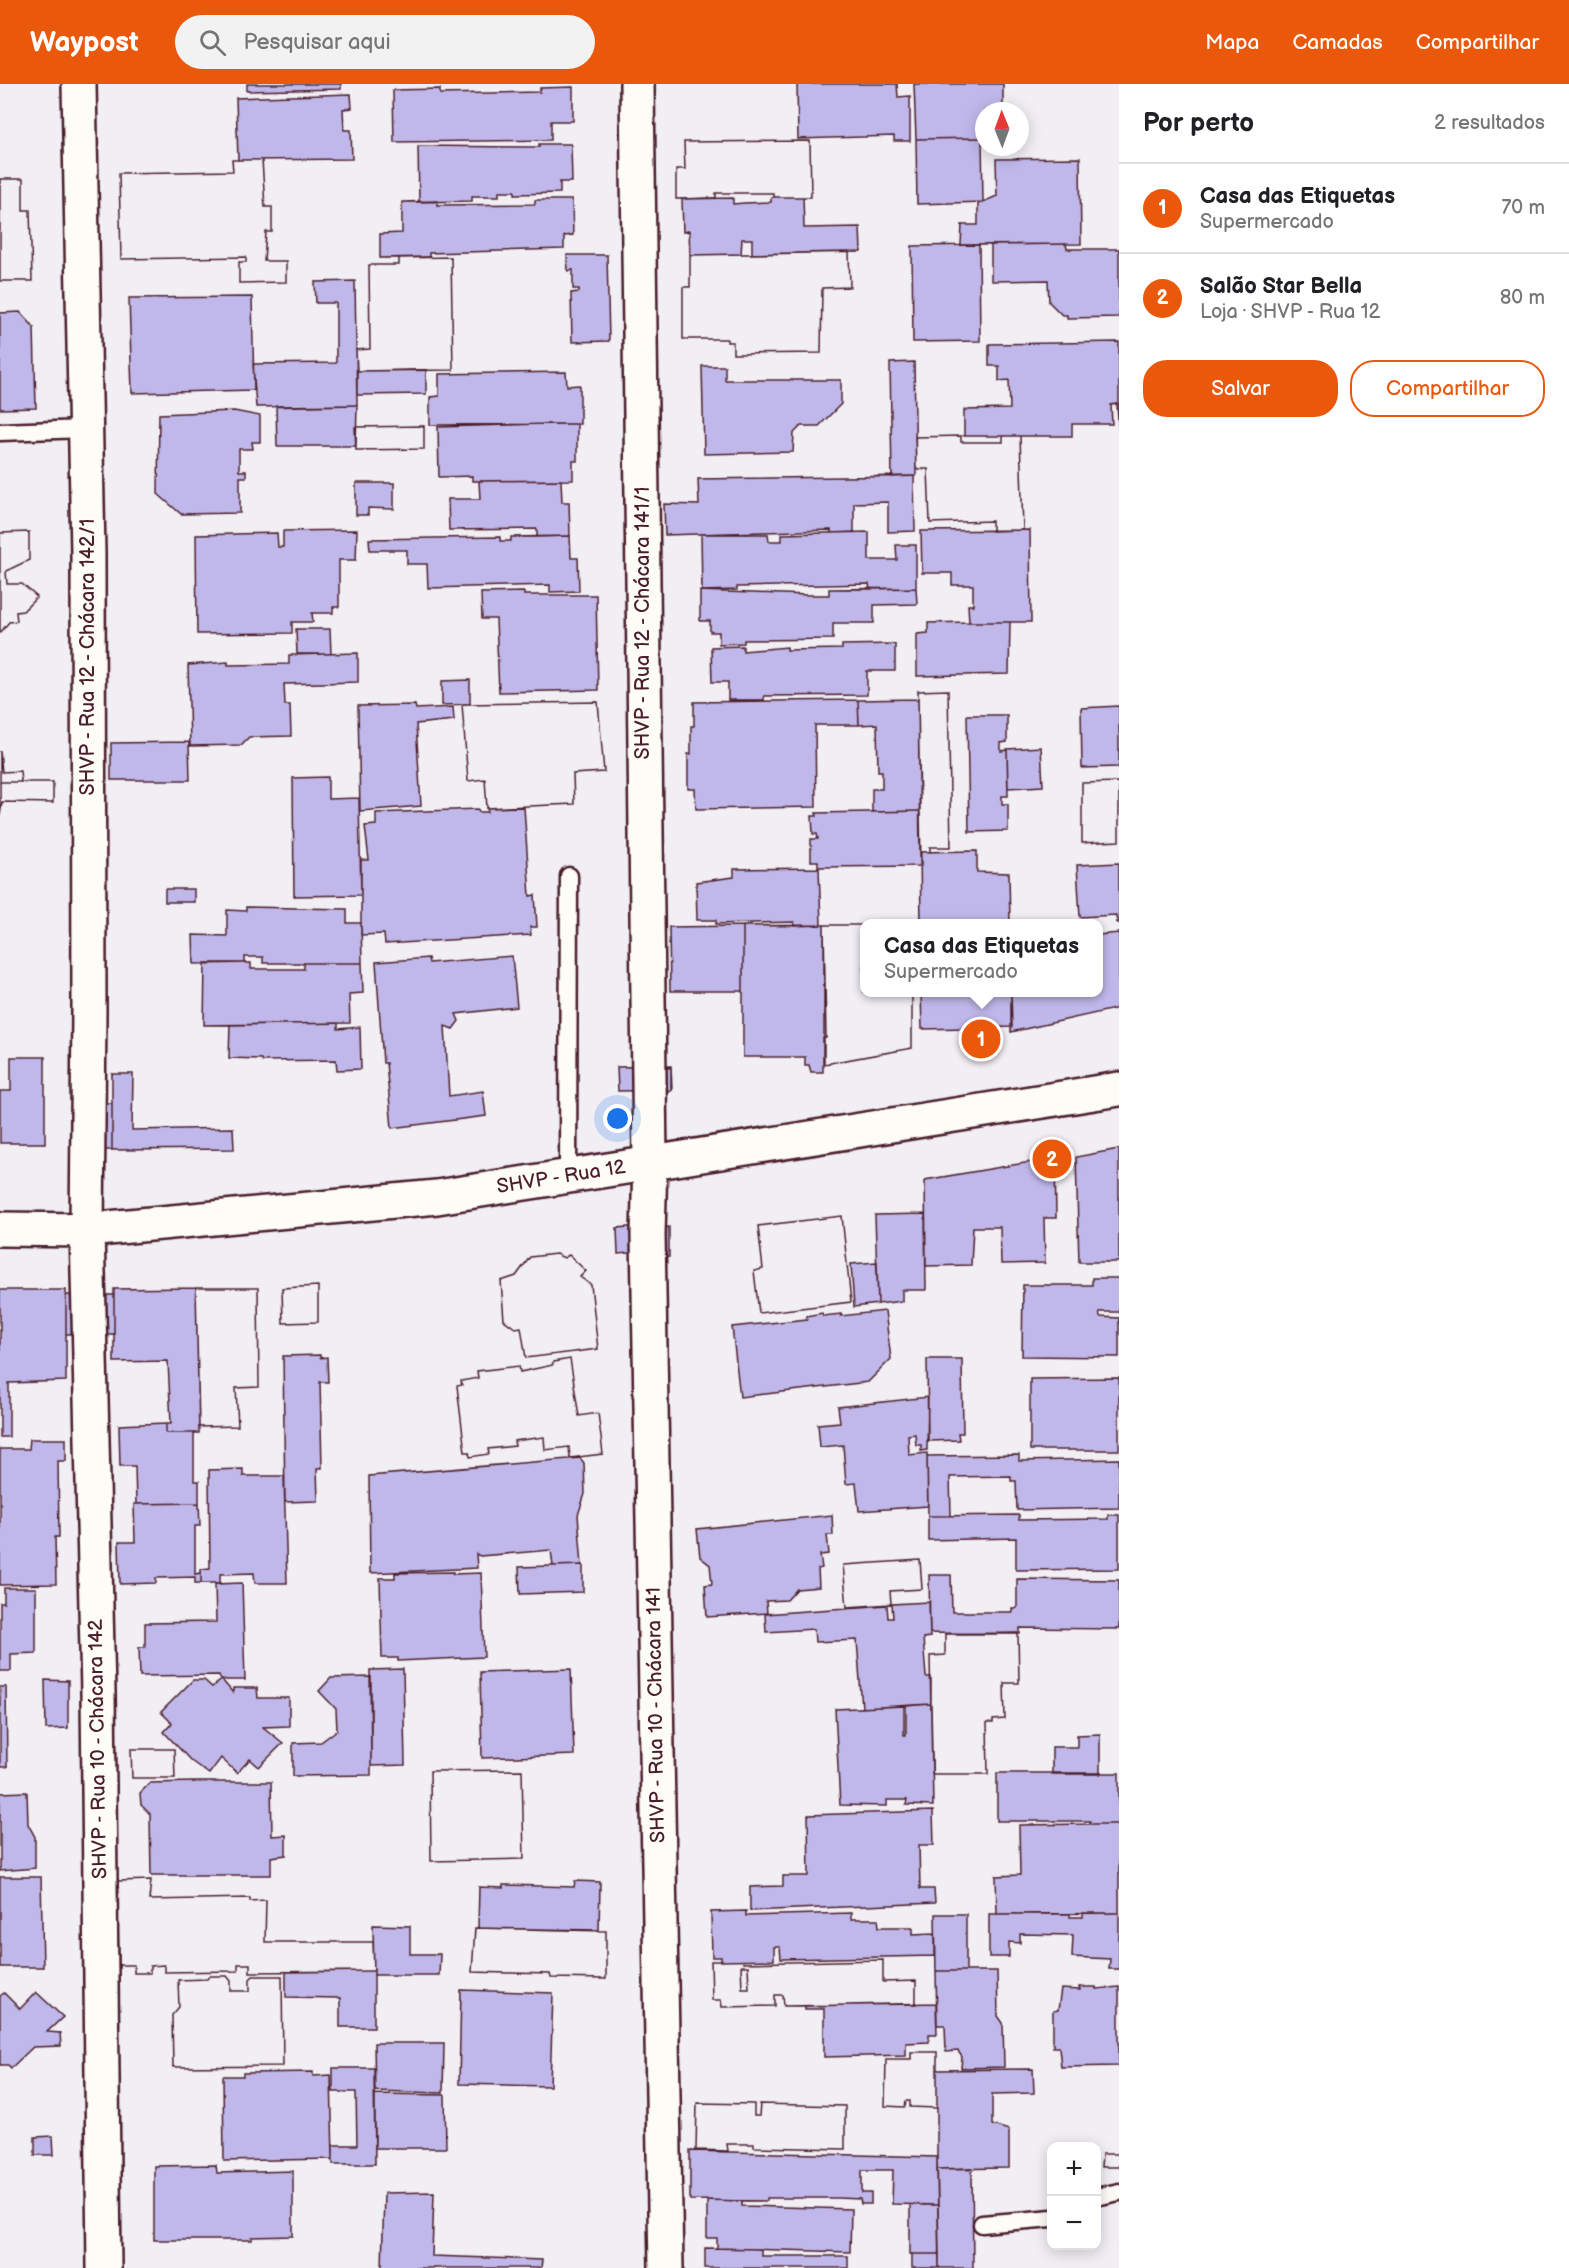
<!DOCTYPE html>
<html lang="pt">
<head>
<meta charset="utf-8">
<style>
  :root { --surface:#fff; --page:#f2f2f2; --text:#202124; --muted:#757577; --line:#e0e0e0; --accent:#ea580c }
  body { margin:0; font-family:"Balsamiq Sans",sans-serif; background:var(--page); color:var(--text) }
  .controls { position:absolute; right:18px; bottom:18px; display:grid; overflow:hidden; border-radius:12px; box-shadow:0 3px 15px #0003 }
  .controls button { width:54px; height:54px; display:grid; place-items:center; padding:0; border:0; border-bottom:2px solid var(--line); background:var(--surface); color:var(--text); font:30px sans-serif }
  .compass { position:absolute; left:975px; top:18px; width:54px; height:54px; border-radius:50%; background:var(--surface); box-shadow:0 3px 15px #0003; rotate:359deg }
  .you { position:absolute; left:618px; top:1035px; width:21px; height:21px; margin:-15px; border:4px solid #fff; border-radius:50%; background:#1a73e8; box-shadow:0 0 0 9px #1a73e833 }
  .badge { display:grid; place-items:center; width:39px; height:39px; border-radius:50%; background:var(--accent); color:#fff; font-size:20px; font-weight:700 }
  .pin { position:absolute; translate:-50% -50%; border:3px solid #fff; box-shadow:0 2px 6px #0006 }
  .popup { position:absolute; left:860px; top:835px; width:243px; height:78px; box-sizing:border-box; display:grid; place-content:center; border-radius:12px; background:var(--surface); filter:drop-shadow(0 2px 4px #0005); font-size:20px; white-space:nowrap; color:var(--muted) }
  .popup b { font-size:22px; color:var(--text) }
  .popup::after { content:''; position:absolute; left:50%; top:100%; margin-left:-12px; border:12px solid transparent; border-top-color:var(--surface) }
  .list { margin:0; padding:0; list-style:none }
  h2 { display:flex; justify-content:space-between; align-items:center; height:78px; margin:0; padding:0 24px; font-size:26px }
  h2 small { font-size:20px; font-weight:400; color:var(--muted) }
  .list li { display:grid; grid-template-columns:39px 1fr auto; gap:18px; align-items:center; box-sizing:border-box; height:90px; padding:0 24px; border-top:2px solid var(--line) }
  .list b { display:block; font-size:22px; white-space:nowrap }
  .list p { margin:0; font-size:20px; white-space:nowrap; color:var(--muted) }
  .list em { font-size:20px; font-style:normal; color:var(--muted) }
  .actions { display:flex; gap:12px; padding:18px 24px }
  .actions a { flex:1; padding:14px 0; border:2px solid var(--accent); border-radius:24px; text-align:center; font-size:21px; color:var(--accent) }
  .actions .main { background:var(--accent); color:#fff }
  .icon { flex:none; width:33px; height:33px; fill:none; stroke:currentColor; stroke-width:2; stroke-linecap:round; stroke-linejoin:round }
  .map { position:relative; flex:none; width:1119px; height:2184px; overflow:hidden }
  header { display:flex; align-items:center; gap:36px; box-sizing:border-box; height:84px; padding:0 30px; background:var(--accent); color:#fff }
  header strong { font-size:28px }
  nav { display:flex; gap:33px; margin-inline-start:auto; font-size:21px }
  .search { width:420px; height:54px; background:var(--page); display:flex; align-items:center; gap:15px; box-sizing:border-box; padding:0 21px; border-radius:33px; color:var(--muted); font-size:22px }
  main { display:flex }
  aside { flex:1; background:var(--surface) }
  .map>svg:first-child { display:block }
</style>
</head>
<body>
<header>
<strong>Waypost</strong>
<div class="search"><svg class="icon" aria-label="search" viewBox="0 0 24 24"><circle cx="10" cy="10" r="6"/><path d="M15 15l6 6"/></svg>Pesquisar aqui</div>
<nav><a>Mapa</a><a>Camadas</a><a>Compartilhar</a></nav>
</header>
<main>
<div class="map">
<svg width="1119" height="2184" viewBox="0 0 1119 2184">
  <rect width="100%" height="100%" fill="#f1eef4"/>
  <filter id="ink" filterUnits="userSpaceOnUse"><feTurbulence type="fractalNoise" baseFrequency=".0167" numOctaves="2"/><feDisplacementMap in="SourceGraphic" scale="12" xChannelSelector="R" yChannelSelector="G"/><feConvolveMatrix kernelMatrix="1 2 1 2 8 2 1 2 1" color-interpolation-filters="sRGB"/></filter>
  <g filter="url(#ink)">
    <path fill="#c0b8ea" stroke="#4a1f2b" stroke-width="1.5" fill-rule="evenodd" d="M247,0H341V5L247,7Z
      M797,0H897L898,13L910,12V57H894V52L798,55Z
      M914,0H1003V27H984V54L916,55Z
      M573,3V37H551V56L394,58L393,6L440,5V10L540,8V4Z
      M351,10L352,24L343,25L344,46H351L352,75L238,76L236,14Z
      M982,54L983,118L917,120L916,55Z
      M810,57L811,113H773V109H716V114L676,115V85H685L684,58Z
      M810,57L811,113H773V109H716V114L676,115V85H685L684,58Z
      M539,60H571L572,98H560V109L515,110V107H499V112H472V117L419,118L418,62L525,63H539Z
      M1080,74L1081,160L961,161L962,141H978V120L997,112L996,75Z
      M232,76H262L265,123H272V148H266L264,177H286V198L239,199V178H246V173L121,175L119,89L233,87Z
      M232,76H262L265,123H272V148H266L264,177H286V198L239,199V178H246V173L121,175L119,89L233,87Z
      M0,95H23V126H30L32,197H0Z
      M0,95H23V126H30L32,197H0Z
      M771,113H803L804,144L860,143L861,168L752,170V155H742L741,170L690,171L689,147L683,148L682,115L733,114V120L744,119L771,118Z
      M535,116H572L573,151L564,152V165L429,169V173L380,174V150L402,149V118L437,117V121L535,120Z
      M1066,160L1067,165H1119V233L1067,234V231H1062L1049,218L1048,196L991,197V161Z
      M979,161L980,257L913,258L912,162Z
      M849,168L850,203L822,204L821,269L733,270V258H727V255H683V203H690V171Z
      M849,168L850,203L822,204L821,269L733,270V258H727V255H683V203H690V171Z
      M567,171H607L609,257L572,258L571,209L579,208V205H573V186L568,187Z
      M451,173L453,286L357,287L356,266L370,265L369,181H399V174Z
      M451,173L453,286L357,287L356,266L370,265L369,181H399V174Z
      M355,197L357,321L256,323L253,280L336,279V219H316L315,198Z
      M252,213L254,306L132,309L129,214Z
      M20,228L34,243L36,324L0,325V229Z
      M1119,258V351L1117,320L1111,321L1112,340H1072V352H964V326L1010,325L1009,296L999,297V282H989V260Z
      M914,278L916,392L892,393L890,279Z
      M702,282H725V296H841V320L819,342H801L794,349L793,368L704,370Z
      M426,286V310L357,311V287Z
      M566,288L567,302L580,301V340L430,341V313L439,312V290Z
      M357,321L356,362H277L276,322Z
      M234,327L260,332V358H252L253,365H239V387H246V393H240V429L181,430L158,410L159,330Z
      M549,340H577V377H573V396L472,397V392L439,393L438,343Z
      M424,342V365L356,366L355,343Z
      M424,342V365L356,366L355,343Z
      M961,352V358H1003V352H1020L1023,446L992,447V437L930,439L928,385H916L915,353Z
      M961,352V358H1003V352H1020L1023,446L992,447V437L930,439L928,385H916L915,353Z
      M914,392L915,447L888,448V418L854,419V448L831,449V446L665,451L664,420L699,421L698,395Z
      M561,396L562,418H569L570,452L537,453V445L449,446L448,415H480L479,397Z
      M356,399H394V425L368,424V431H356Z
      M357,446L356,476H339V523H333V529H312L313,538H292V549L197,550L196,451L277,449L278,463H283V447Z
      M1030,446L1031,538H969L968,521H973V501H952V489H922L921,447Z
      M29,448V476L6,487L7,500H22L37,513L23,527L16,528L17,537L9,538L0,549V449Z
      M29,448V476L6,487L7,500H22L37,513L23,527L16,528L17,537L9,538L0,549V449Z
      M869,448V476H897L896,461H916V504L870,505L869,500L737,503V506L702,507L701,450H768L769,457H782V450Z
      M570,452L571,474H578L579,507L550,508V501L428,504L427,480H407V466H370L369,455L500,453V457H511V453Z
      M916,504L917,520L874,521V539H833V555L744,556V559L719,560V548H710V537H700V507L808,511H829V505Z
      M524,508V511H596L598,606L499,608L496,535H482L481,509Z
      M969,538H1010L1009,590L917,592V550L928,549V539Z
      M296,545H330L331,570H297Z
      M895,560V587H867V611L764,612V616H728V598H712L711,563L743,562V567L787,563V566L842,565V561Z
      M358,569V598L284,600L285,621H290L291,652L249,653L241,661L190,662L188,581L228,578V581L289,580V571Z
      M470,596V620L442,621V597Z
      M948,606L951,763H930V768H920L918,607Z
      M948,606L951,763H930V768H920L918,607Z
      M918,615L920,727L872,728V705H882V687H878L877,640L859,641L858,616Z
      M858,616L859,641H815L816,723L696,725L695,705H688V670H691V642H694V618Z
      M598,618L604,688L573,690L574,720L487,724L485,695L468,697L462,620Z
      M598,618L604,688L573,690L574,720L487,724L485,695L468,697L462,620Z
      M415,621L416,625L453,623L454,636L416,640L421,722L360,727L358,622Z
      M1119,622V683L1082,684L1081,624Z
      M967,631H1007V658L1001,659V667L1007,666L1008,712H1002V720H1008V747L969,748Z
      M189,658L190,696H111V659Z
      M1041,663L1043,702L1008,704L1007,665Z
      M0,667L2,688L20,687L21,698H0Z
      M0,667L2,688L20,687L21,698H0Z
      M328,693V715L359,714L361,811L294,812L293,694Z
      M0,698H53V719L2,718L0,732Z
      M0,698H53V719L2,718L0,732Z
      M1119,698V757L1082,759V699Z
      M1119,698V757L1082,759V699Z
      M524,723L530,812L535,811L537,843H530L531,851L385,860L384,850L361,851V776H369L365,742L376,741V729L478,725L479,728H488L487,724Z
      M920,727L921,782L818,783V777H811V755H818L817,750H813L812,732H817L816,729Z
      M977,767V788L1009,789L1010,840H921L920,768Z
      M1119,779V839H1117L1116,831L1080,833L1077,781Z
      M819,784L821,841L794,842V838L716,840V836H697L696,798L734,793V785Z
      M165,805H194V818H165Z
      M246,823L347,825V839H361L362,879H263V873H245V879L194,880L193,851L227,852V826L246,827Z
      M824,841L826,954H823V988H811L809,981H805V973H743V842Z
      M824,841H864V908H912V964L824,980Z
      M824,841H864V908H912V964L824,980Z
      M743,842V907H670L669,843Z
      M1119,849V924L1011,948V908H1098V851Z
      M512,872L517,923L456,930L459,937L453,945L445,942L449,1012L483,1007L486,1032L392,1044L386,979H383L376,878L428,874L429,879Z
      M205,879H251V885H304V879H362L363,909L349,910L350,939L204,941Z
      M921,908H1011L1012,943L922,945Z
      M338,939V945L360,943L361,985L337,986L336,976L262,977L261,975L229,974L230,941Z
      M11,973H45V1059H0V1007H11Z
      M671,982L672,1006L618,1007L617,983Z
      M654,983L671,984V1007H654Z
      M654,983L671,984V1007H654Z
      M112,990H133L132,1046L233,1044L234,1065L112,1066Z
      M95,1019H112V1066H94Z
      M1119,1065V1178H1079L1076,1073Z
      M1055,1074L1056,1134H1044L1045,1179L1001,1180L1000,1143H973L971,1181L926,1182L925,1096Z
      M925,1130L926,1206H902V1217L878,1220L875,1131Z
      M842,1132L851,1218L759,1229L754,1187L763,1185L758,1142Z
      M842,1132L851,1218L759,1229L754,1187L763,1185L758,1142Z
      M652,1141L653,1145L669,1143V1173L651,1175L652,1167L618,1170L617,1144Z
      M556,1170L564,1174L569,1171L586,1187L580,1193L591,1201L598,1265L526,1274L521,1243L515,1244L504,1236L501,1197L516,1192L530,1173Z
      M556,1170L564,1174L569,1171L586,1187L580,1193L591,1201L598,1265L526,1274L521,1243L515,1244L504,1236L501,1197L516,1192L530,1173Z
      M877,1178L878,1220L854,1223L851,1180Z
      M1092,1194H1119V1228H1099L1100,1233L1119,1234V1273L1022,1272L1023,1201H1092Z
      M318,1202V1238L283,1239L282,1204Z
      M318,1202V1238L283,1239L282,1204Z
      M196,1204L199,1349H166V1339H171L168,1277L114,1278V1205Z
      M196,1204H258L259,1303L236,1304L238,1342L199,1343Z
      M196,1204H258L259,1303L236,1304L238,1342L199,1343Z
      M0,1206H66V1297L9,1299V1353H0Z
      M66,1211H114V1250H66Z
      M885,1227L891,1275L868,1298L740,1313L732,1243L807,1235L806,1232L822,1229L823,1232L841,1230V1232Z
      M320,1271V1274L327,1273L328,1298H320L322,1384H317L318,1417L285,1418L283,1272Z
      M570,1275L579,1332L598,1329L603,1370L570,1374L569,1363L545,1366L544,1353L514,1357L515,1362L488,1365L489,1370L470,1373L469,1368H465L457,1302L462,1301L461,1297L478,1294L477,1287L519,1282L520,1288L553,1281V1278Z
      M570,1275L579,1332L598,1329L603,1370L570,1374L569,1363L545,1366L544,1353L514,1357L515,1362L488,1365L489,1370L470,1373L469,1368H465L457,1302L462,1301L461,1297L478,1294L477,1287L519,1282L520,1288L553,1281V1278Z
      M927,1275H962L963,1349H958L959,1356L928,1357Z
      M1119,1294V1366H1030V1295Z
      M928,1313L927,1366L921,1367V1361H916L915,1350L908,1351L909,1371L927,1369L928,1422L859,1427L856,1399L846,1400L843,1361L820,1363L818,1340L840,1338L838,1323Z
      M166,1339V1349H194V1397H199V1419L136,1420L135,1382H120L119,1341Z
      M30,1355H66V1377H58L59,1453H55L56,1500L0,1501V1365H29Z
      M1019,1371V1377L1119,1375V1424L1017,1426L1016,1397H1011V1392L950,1393L951,1432H928L927,1372Z
      M580,1374L584,1379L585,1410L578,1431L582,1481L553,1482L551,1466L480,1472L476,1470L477,1484L370,1489L369,1392Z
      M243,1385V1392H284L287,1499H255L254,1489L220,1490V1499H201V1485L210,1484L209,1386Z
      M199,1419L200,1442H195V1490L201,1489V1499H195V1493L156,1494V1499L120,1500L119,1458H135L134,1420Z
      M832,1431L833,1451H827L829,1470L820,1471L822,1484L818,1485L819,1503L797,1505L787,1516L766,1517L767,1529L707,1533L705,1501L712,1500L710,1481L700,1473L697,1445Z
      M1019,1431V1436L1108,1435V1431H1119V1485L1016,1486V1454L928,1456V1432Z
      M920,1476L922,1505L890,1507L891,1520L847,1523L843,1481Z
      M920,1476L922,1505L890,1507L891,1520L847,1523L843,1481Z
      M583,1481V1508L520,1510L519,1483Z
      M453,1488V1490L481,1489L484,1573L398,1577V1574H382L380,1494H395V1489Z
      M929,1491H951L952,1528H1012V1524H1017V1495L1119,1496V1545L1020,1544V1550L930,1549Z
      M242,1499L245,1596H221L219,1591L140,1592L139,1563H145V1539L216,1538L215,1500Z
      M4,1504H36V1569L11,1570V1587H0V1519H4Z
      M929,1518L930,1553L923,1554L926,1593H931V1620L862,1624L857,1556L815,1558L814,1545L766,1548L765,1530L887,1521L888,1534H893L892,1520Z
      M1018,1549L1019,1599H1004L1005,1635L993,1636V1639H987L988,1690H932L930,1572L945,1571V1550Z
      M1018,1549L1019,1599H1004L1005,1635L993,1636V1639H987L988,1690H932L930,1572L945,1571V1550Z
      M403,1585L405,1681L371,1682L370,1586Z
      M571,1585L574,1671L482,1674L480,1588Z
      M371,1593V1691L293,1692V1659L321,1658L337,1646L336,1625L319,1607L331,1594Z
      M45,1596L68,1597V1644L46,1645Z
      M193,1596H204L212,1603L222,1596L233,1609V1604H257L258,1614H289V1642L263,1643L283,1659L259,1683L250,1675L237,1689L221,1674L209,1690L191,1677L164,1648L172,1639L161,1628Z
      M0,1603H6L7,1683H0Z
      M931,1620L933,1722L906,1721L907,1716H887V1722L840,1721L835,1625L904,1622V1651H906V1622Z
      M1100,1650V1690H1052V1663H1077V1651Z
      M174,1665L175,1694H132L131,1665Z
      M174,1665L175,1694H132L131,1665Z
      M522,1686L524,1775L431,1777L430,1687Z
      M522,1686L524,1775L431,1777L430,1687Z
      M997,1689H1119V1740H1090V1737H997Z
      M195,1698H271L272,1752L286,1751V1771L271,1773V1791H151L150,1730L141,1721L140,1709L150,1699Z
      M27,1708L28,1740L35,1753V1784L0,1787V1709Z
      M933,1727L934,1761H919L920,1805H934L935,1819L750,1827V1803L783,1802V1792H809L808,1731Z
      M1090,1740H1119V1829L997,1830L996,1792L1020,1791L1019,1741Z
      M0,1793H41L43,1883H0Z
      M151,1796L149,1816L250,1814V1817L266,1816L265,1858H373L374,1887L250,1888V1880H238V1887L164,1888V1881L150,1882V1889H134V1881H119L117,1797Z
      M151,1796L149,1816L250,1814V1817L266,1816L265,1858H373L374,1887L250,1888V1880H238V1887L164,1888V1881L150,1882V1889H134V1881H119L117,1797Z
      M575,1797L600,1798L599,1846L478,1844L479,1803L503,1804V1801H507L574,1803Z
      M746,1827V1832L851,1829V1835H878L879,1843H913V1850L935,1849V1872L781,1875L780,1863H774V1876L721,1877V1873H712L711,1828Z
      M1083,1829H1119V1885H1109L1110,1875L1072,1873L1073,1851L1020,1850V1859L1009,1858V1873H989V1830H1070V1833H1083Z
      M935,1830H966V1887H936Z
      M373,1841L410,1842V1870H440L439,1891H374Z
      M475,1844L606,1847V1895L551,1894L550,1890L472,1888Z
      M475,1844L606,1847V1895L551,1894L550,1890L472,1888Z
      M883,1876V1898L916,1897V1920L784,1922L783,1911H775V1922L722,1923L721,1916H712L711,1877H743V1879ZM741,1882H748L749,1904H742Z
      M883,1876V1898L916,1897V1920L784,1922L783,1911H775V1922L722,1923L721,1916H712L711,1877H743V1879ZM741,1882H748L749,1904H742Z
      M374,1887V1943H340V1914L286,1913V1888Z
      M936,1887H997L998,1932L1003,1939L1004,1983L961,1984L962,1973L958,1967L946,1968L945,1941H937Z
      M209,1892H227L231,1897V1907H250V1895L253,1892H282L283,1982L173,1983L172,1931L179,1923L178,1896L207,1895Z
      M209,1892H227L231,1897V1907H250V1895L253,1892H282L283,1982L173,1983L172,1931L179,1923L178,1896L207,1895Z
      M1079,1903H1096V1905L1119,1903V1982L1061,1983L1059,1963H1053V1927L1058,1926L1061,1905L1080,1906Z
      M461,1906L553,1909L550,2002L459,2000Z
      M36,1908L63,1933L47,1948L60,1949L61,1962L33,1963L11,1984L8,1981H0V1912L4,1909L20,1925Z
      M936,1919L937,1950H929V1958L906,1959V1971L824,1973V1925H805V1922Z
      M374,1959H444L443,2009L375,2007Z
      M911,1968H937V2024L910,2023V2017H906L905,2023L885,2022L886,1975H911Z
      M911,1968H937V2024L910,2023V2017H906L905,2023L885,2022L886,1975H911Z
      M333,1984H374L375,2080H333V2061H357L356,2008H333Z
      M1033,1985L1034,2009L992,2010V2041L1009,2046V2084L937,2085V1986Z
      M313,1988V1992L331,1991L333,2075L224,2077L223,1992H243V1989Z
      M375,2010L445,2011L446,2064H375Z
      M697,2019L754,2020V2032H759L760,2020L845,2022V2065L754,2063V2060H727L728,2067L696,2066Z
      M697,2019L754,2020V2032H759L760,2020L845,2022V2065L754,2063V2060H727L728,2067L696,2066Z
      M53,2052L54,2071H35V2053Z
      M690,2067L937,2073L938,2121L892,2120L893,2086H862V2109H871V2120H861L860,2115L839,2114H767V2117L690,2116Z
      M1102,2070H1119V2083H1101Z
      M1102,2070H1119V2083H1101Z
      M216,2081L217,2089L293,2087V2152L252,2153V2156H154V2082Z
      M972,2084L973,2184H939L937,2085Z
      M434,2108L432,2172L542,2176L541,2184H382L384,2109Z
      M707,2116L742,2117V2122L851,2125L850,2168L717,2164V2154H707Z
      M910,2121H938L939,2170H910Z
      M705,2164L761,2165V2172H848V2184H705Z
      M912,2170H939V2184H912Z"/>
    <g fill="none" stroke-linecap="round" stroke-linejoin="round">
      <g stroke="#4a1f2b" stroke-width="21">
        <path id="service" d="M0,348L85,345
          M568,1091L569,792
          M1096,2113L1119,2108
          M982,2140L1052,2134"/>
      </g>
      <g stroke="#4a1f2b" stroke-width="38">
        <path id="minor" d="M79,0L88,470L89,927L87,1146L98,1608L104,2184
          M637,0L650,1078L648,1150L666,2184"/>
      </g>
      <g stroke="#4a1f2b" stroke-width="38">
        <path id="tertiary" d="M0,1145L87,1146L437,1113L1119,1005"/>
      </g>
      <use href="#service" stroke="#fdfcf7" stroke-width="16"/>
      <use href="#minor" stroke="#fdfcf7" stroke-width="33"/>
      <use href="#tertiary" stroke="#fdfcf7" stroke-width="33"/>
    </g>
  </g>
  <g text-anchor="middle" dominant-baseline="central" stroke-width="4.5" stroke-linejoin="round" paint-order="stroke">
    <g font-size="20" fill="#4a1f2b" stroke="#fdfcf7">
      <text transform="translate(643 539) rotate(-90)">SHVP - Rua 12 - Chácara 141/1</text>
      <text transform="translate(88 573) rotate(-90)">SHVP - Rua 12 - Chácara 142/1</text>
      <text transform="translate(561 1093) rotate(-9)">SHVP - Rua 12</text>
      <text transform="translate(656 1631) rotate(-91)">SHVP - Rua 10 - Chácara 141</text>
      <text transform="translate(98 1665) rotate(-91)">SHVP - Rua 10 - Chácara 142</text>
    </g>
  </g>
</svg>
<div class="controls">
<button>+</button>
<button>−</button>
</div>
<svg class="compass" viewBox="-18 -18 36 36"><path d="M0-13l5 13h-10z" fill="#e53935"/><path d="M0 13l5-13h-10z" fill="#757577"/></svg>
<div class="you"></div>
<div class="pin badge" style="left:981px;top:955px">1</div>
<div class="popup"><b>Casa das Etiquetas</b>Supermercado</div>
<div class="pin badge" style="left:1052px;top:1075px">2</div>
</div>
<aside>
<h2>Por perto<small>2 resultados</small></h2>
<ul class="list">
<li><span class="badge">1</span><div><b>Casa das Etiquetas</b><p>Supermercado</p></div><em>70 m</em></li>
<li><span class="badge">2</span><div><b>Salão Star Bella</b><p>Loja · SHVP - Rua 12</p></div><em>80 m</em></li>
</ul>
<div class="actions"><a class="main">Salvar</a><a>Compartilhar</a></div>
</aside>
</main>
</body>
</html>
